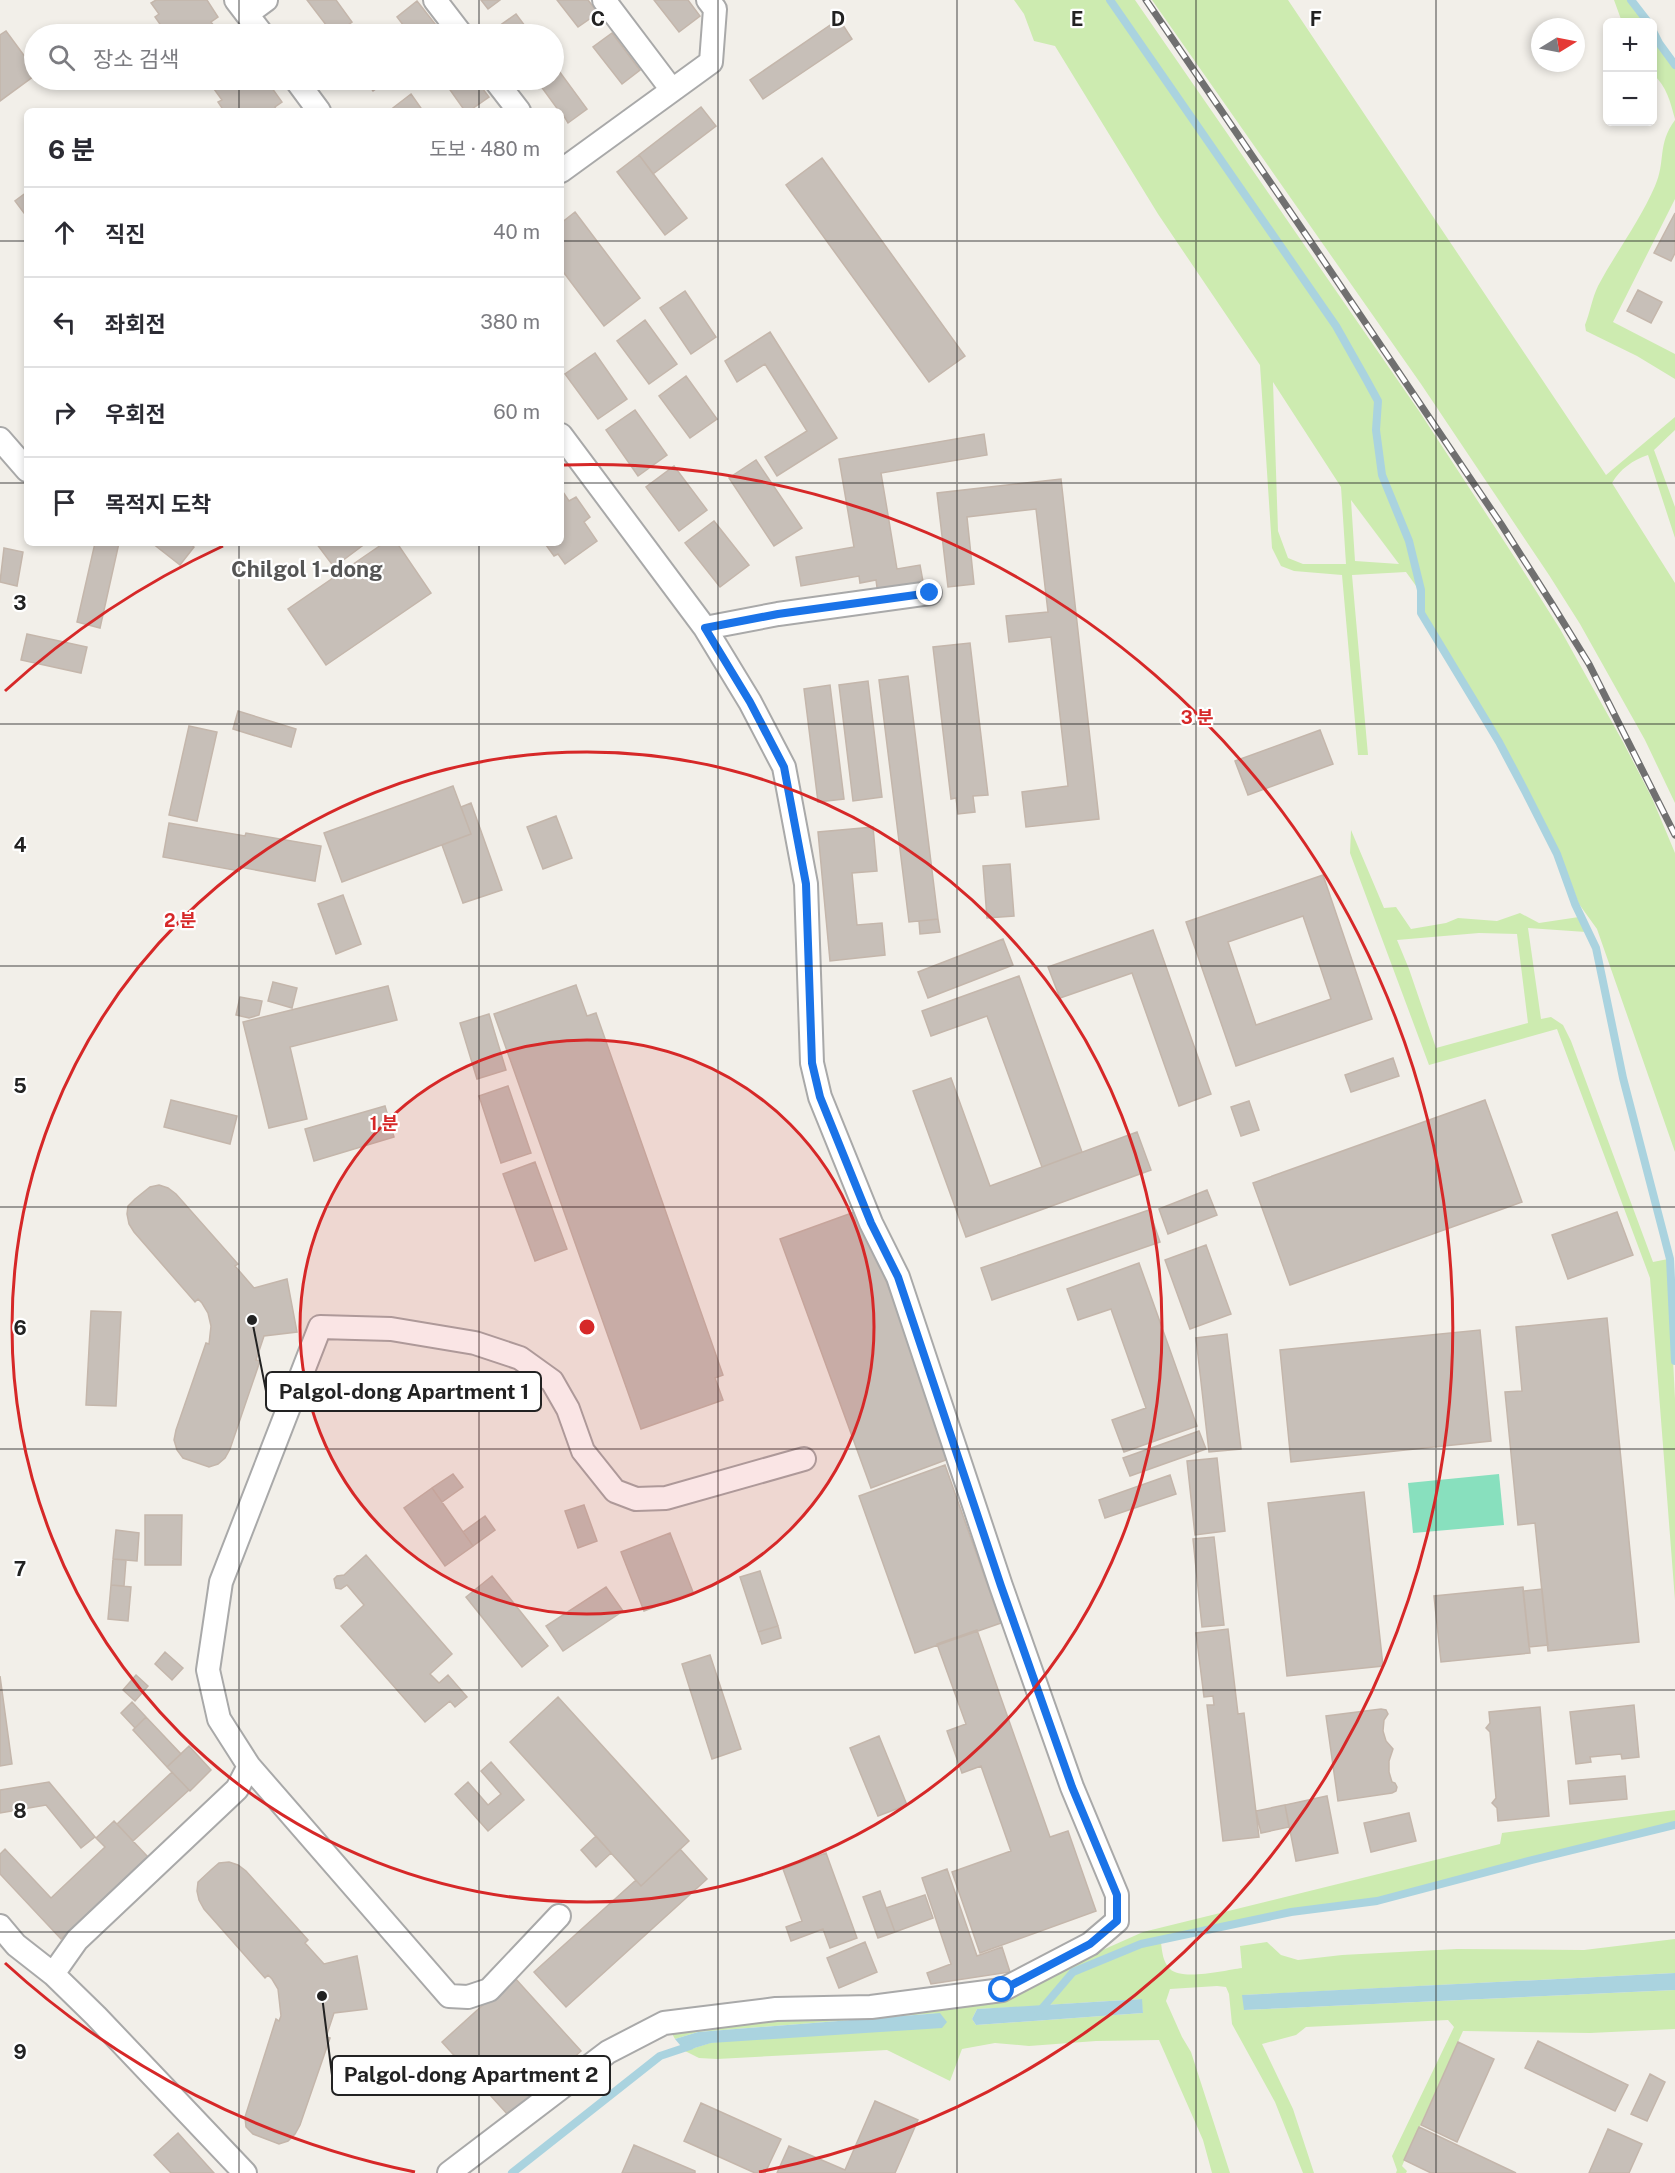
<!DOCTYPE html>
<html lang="ko">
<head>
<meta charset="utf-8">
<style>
  :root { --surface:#fff; --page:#f2f2f3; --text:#2b2b33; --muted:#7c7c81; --line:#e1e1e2 }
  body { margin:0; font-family:"Public Sans","Noto Sans KR",sans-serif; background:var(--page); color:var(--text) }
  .controls { position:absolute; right:18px; top:18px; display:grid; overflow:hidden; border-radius:9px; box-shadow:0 3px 9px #0003 }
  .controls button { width:54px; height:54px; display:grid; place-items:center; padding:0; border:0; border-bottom:2px solid var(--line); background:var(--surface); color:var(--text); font:30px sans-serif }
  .compass { position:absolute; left:1531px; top:18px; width:54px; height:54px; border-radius:50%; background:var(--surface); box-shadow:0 3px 9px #0003; rotate:80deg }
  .stop { position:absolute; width:18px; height:18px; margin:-14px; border:4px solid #1a73e8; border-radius:50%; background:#fff }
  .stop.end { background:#1a73e8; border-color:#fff; box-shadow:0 2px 6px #0008 }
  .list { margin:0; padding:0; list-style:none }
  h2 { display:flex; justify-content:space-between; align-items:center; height:78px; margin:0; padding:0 24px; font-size:26px }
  h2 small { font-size:20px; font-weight:400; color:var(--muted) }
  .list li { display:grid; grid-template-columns:39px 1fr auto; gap:18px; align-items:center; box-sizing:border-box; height:90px; padding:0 24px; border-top:2px solid var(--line) }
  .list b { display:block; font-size:22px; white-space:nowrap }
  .list em { font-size:20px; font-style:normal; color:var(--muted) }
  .icon { flex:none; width:33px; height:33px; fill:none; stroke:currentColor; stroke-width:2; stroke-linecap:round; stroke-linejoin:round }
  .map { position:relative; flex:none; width:1675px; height:2173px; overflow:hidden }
  .search { position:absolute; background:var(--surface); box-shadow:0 3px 9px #0003; left:24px; top:24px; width:540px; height:66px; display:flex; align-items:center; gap:15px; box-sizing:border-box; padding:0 21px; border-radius:33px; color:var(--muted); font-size:22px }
  .panel { position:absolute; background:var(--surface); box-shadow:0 3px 9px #0003; left:24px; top:108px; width:540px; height:438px; border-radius:9px }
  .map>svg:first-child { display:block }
</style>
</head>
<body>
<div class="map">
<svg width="1675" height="2173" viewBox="0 0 1675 2173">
  <rect width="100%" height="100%" fill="#f2efe9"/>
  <path fill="#cdebb0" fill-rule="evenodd" d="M1014,0H1108L1334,327L1365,380L1376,401L1374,430L1380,476L1407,542L1419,590L1406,572L1352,575L1368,755H1358L1342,575L1294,571L1281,566L1272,548L1260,365L1158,214L1055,46L1034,41L1024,14ZM1273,382L1341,487L1346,564H1303L1288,558L1278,531ZM1351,500L1399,564L1355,561Z
    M1112,0H1135L1419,411L1517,561L1560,629L1623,742L1652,798L1675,853V1152L1597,929L1579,904L1559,853L1500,741L1423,612V590L1411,541L1384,475L1378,430L1380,401L1368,378L1337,325Z
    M1152,0H1288L1606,475L1675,417V430L1654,450L1675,507V538L1648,455C1633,460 1620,469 1612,483L1675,583V803L1645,740L1580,624L1549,575L1421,384Z
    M1614,0H1629L1646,22H1622Z
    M1653,32L1658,44L1675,68V119C1670,101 1667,87 1653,74Z
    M1675,120V199L1613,322L1675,354V379L1637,356L1586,331L1585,325C1590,313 1592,298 1598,286C1616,252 1640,221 1655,186C1666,162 1657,144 1675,120Z
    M1351,830L1384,908L1396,907L1411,929L1446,923L1458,918L1497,921L1520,913L1539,923L1579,917L1586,932L1528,928L1541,1019L1551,1017L1563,1025L1571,1041L1653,1262L1668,1259L1675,1399V1600L1650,1278L1557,1029L1429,1065L1350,853ZM1479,933L1517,934L1528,1023L1436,1048L1409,969L1397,940Z
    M1675,1810V1823L1531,1858L1376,1899L1290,1911L1141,1942L1072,1971L1042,2006L977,2009L972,2019L976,2025L1143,2013L1141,1999L1046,2005L1074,1973L1142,1945L1161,1942C1162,1952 1163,1962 1170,1969C1182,1981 1226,1970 1242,1968L1240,1946L1267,1942L1281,1955L1298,1960L1342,1955L1457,1949L1584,1950L1675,1939V1973L1243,1995L1245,2010L1675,1990V2029L1590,2033L1463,2031L1402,2166L1407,2171L1406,2173H1396L1397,2170L1392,2156L1454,2027L1448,2020L1306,2027L1296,2035L1262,2044L1293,2109L1314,2173H1303L1275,2102L1232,2024L1229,1994L1226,1987L1217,1986L1170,1989L1166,2001L1182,2037L1191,2052L1230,2173H1212L1203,2140L1159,2040L1096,2041L1029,2046L995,2043L962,2049L950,2081L887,2050L717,2059L699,2058L685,2051L710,2043L940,2013L698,2032L675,2039L670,2030L999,1996L1143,1932L1500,1844L1502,1833Z"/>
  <path fill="#88e0be" d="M1499,1474L1504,1525L1413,1533L1408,1483Z"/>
  <path fill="#aad3df" d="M1675,1973V1990L1653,1991L1244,2010L1242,1995Z
    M1142,1999L1143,2013L976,2025L972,2019L977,2009Z
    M940,2013L947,2022L942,2028L711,2043L685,2051L675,2039L698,2032Z"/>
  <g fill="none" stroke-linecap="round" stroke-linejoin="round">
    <path stroke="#aad3df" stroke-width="8" d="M1110,0L1336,326L1366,379L1378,401L1376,430L1382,475L1409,541L1421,590V613L1499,742L1525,791L1557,854L1575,904L1596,948L1623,1078L1670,1259L1675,1361
      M1631,0L1648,22
      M1652,29L1659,43L1675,65
      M1039,2012L1073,1972L1141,1944L1291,1912L1377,1901L1532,1860L1675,1825
      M512,2173L660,2056L690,2046"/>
  </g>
  <path fill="#c7bfb8" stroke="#c4b6ab" stroke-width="1.5" fill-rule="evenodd" d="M156,0H207L218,17L211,22L220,34H173L166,25L162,27L155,17L159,14L151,3Z
    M307,0H336L352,22L336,34H333Z
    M481,0H500L488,9Z
    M557,0H588L598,13L578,27Z
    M654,0H688L700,16L679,32Z
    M417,1L443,34H410L397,17Z
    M516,14L531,34H499L495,29Z
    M839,19L852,39L763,99L750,80Z
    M6,31L34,69V76L0,101V35Z
    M612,33L640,70L622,84L593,47Z
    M559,71L587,109L568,123L561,111H559L540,85L548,80H554V75Z
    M228,80H255L260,86L267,81L282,102L275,107L277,111H224L218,102L222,100L214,89Z
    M365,80H388L373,91Z
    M443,80H476L489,97L469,111H465Z
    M411,94L423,111H389Z
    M701,107L716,126L653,174L639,155Z
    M639,155L687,218L665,235L617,172Z
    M822,158L965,356L929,382L786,185Z
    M27,192V217L15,201Z
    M575,212L640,298L604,326L561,269V223Z
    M1675,213V253L1671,261L1654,253Z
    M1638,290L1662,302L1651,323L1627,311Z
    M685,291L716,337L691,354L660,308Z
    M645,320L677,364L649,384L617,341Z
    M770,332L837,438L777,476L765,457L807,431L765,364L737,382L725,361Z
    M595,353L627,399L598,419L565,374Z
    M686,376L717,419L690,438L659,396Z
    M635,410L667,455L638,476L606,430Z
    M984,434L987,455L881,473L897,569L920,565L924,587L878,595L876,580L860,583L859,576L801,586L796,557L854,547L839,459Z
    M756,460L802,528L774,546L729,478Z
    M674,466L707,510L679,531L646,487Z
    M1061,479L1099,819L1026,827L1022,792L1068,786L1051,637L1009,642L1006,616L1048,612L1036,509L967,517L974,584L948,587L937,493Z
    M561,489L569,501L576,497L590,517L584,522L597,541L565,564L558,554L554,556L546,545L550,543H561Z
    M714,521L749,565L720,587L685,543Z
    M95,543H119L100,628L77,622Z
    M152,543H189L194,547L180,565Z
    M316,543H366L334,567Z
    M384,543H397L431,593L326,665L288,609Z
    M4,548L23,552L17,586L0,582Z
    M27,634L87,647L81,673L21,660Z
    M970,643L988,795L973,796L975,812L958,814L956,798L951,799L933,647Z
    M908,676L938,919L909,922L879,680Z
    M868,681L882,797L853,801L839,685Z
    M830,685L844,799L818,802L804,689Z
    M238,711L296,729L291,747L233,729Z
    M189,726L217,732L197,821L169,815Z
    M1320,730L1333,764L1248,795L1235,761Z
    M453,786L471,834L342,882L324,833Z
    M471,803L502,890L463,903L442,845L471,834L461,807Z
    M556,816L572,858L543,869L527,827Z
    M169,823L245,836L246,833L321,846L315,881L240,867L239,871L163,857Z
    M873,827L877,871L852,873L857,925L882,923L885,955L830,961L818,832Z
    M1010,864L1014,916L987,918L983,866Z
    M1323,875L1372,1019L1236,1066L1186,922ZM1303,916L1331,999L1256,1025L1228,942Z
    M343,895L361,944L336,954L318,904Z
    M938,919L940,932L920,934L919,921Z
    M1153,930L1211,1094L1179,1106L1132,973L1060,998L1048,967Z
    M1003,939L1013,965L928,998L918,972Z
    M1019,976L1082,1152L1042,1167L987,1016L931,1036L922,1011Z
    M273,982L297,988L292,1008L268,1001Z
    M576,985L587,1016L596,1013L723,1375L715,1378L723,1400L641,1429L494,1014Z
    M388,986L397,1020L290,1047L307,1119L269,1128L243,1022Z
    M240,997L262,1001L259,1015L249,1018L236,1015Z
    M489,1014L506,1070L477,1079L460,1023Z
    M1393,1058L1399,1076L1351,1092L1345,1075Z
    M951,1078L990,1186L1137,1132L1151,1170L966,1237L913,1091Z
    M508,1086L531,1153L501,1163L479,1096Z
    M171,1100L237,1116L230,1144L164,1127Z
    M1485,1100L1522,1202L1290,1285L1253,1183Z
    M1249,1101L1259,1130L1241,1136L1231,1107Z
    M385,1106L394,1137L314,1161L305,1129Z
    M535,1162L567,1249L535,1261L503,1174Z
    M159,1185L168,1188L176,1194L238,1264L235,1266L254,1288L287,1279L297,1332L264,1336L256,1360L260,1361L230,1449L225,1458L218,1464L209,1467L183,1458L177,1450L174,1440L176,1430L206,1343L209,1344L211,1326L208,1313L202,1303L198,1299L195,1302L134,1232L129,1224L127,1214L128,1206L135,1199L150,1187Z
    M1207,1190L1217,1215L1168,1234L1159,1209Z
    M860,1210L951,1458L871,1488L780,1239Z
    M1149,1210L1160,1242L992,1300L981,1268Z
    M1617,1212L1633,1255L1568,1279L1552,1235Z
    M1206,1245L1231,1314L1190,1329L1165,1260Z
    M1139,1263L1197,1426L1124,1452L1112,1420L1146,1408L1111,1309L1078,1320L1067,1289Z
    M91,1311L121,1312L116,1406L86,1405Z
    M1607,1318L1639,1642L1548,1651L1535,1523L1518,1525L1505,1392L1522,1391L1516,1327Z
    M1480,1330L1491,1441L1291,1462L1280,1350Z
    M1227,1334L1241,1449L1209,1452L1196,1338Z
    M1199,1431L1206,1449L1130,1476L1123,1458Z
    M1217,1458L1225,1531L1195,1535L1187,1461Z
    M945,1465L1001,1623L915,1653L859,1496Z
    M453,1474L463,1487L442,1502L432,1488Z
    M1170,1475L1176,1494L1105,1518L1099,1500Z
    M432,1488L473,1546L445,1566L404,1508Z
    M1364,1492L1383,1666L1287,1676L1268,1503Z
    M584,1505L597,1541L578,1548L565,1511Z
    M145,1515H182L181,1565H145Z
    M485,1516L495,1530L473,1546L463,1532Z
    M116,1530L139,1533L137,1561L113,1559Z
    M670,1533L693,1592L644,1611L621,1552Z
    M1214,1537L1224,1625L1202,1627L1193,1539Z
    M366,1555L452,1654L430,1674L439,1683L448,1675L467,1697L455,1707L450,1701L425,1722L341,1626L364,1605L347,1585L341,1589L336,1588L334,1579L337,1576L344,1575Z
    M113,1559L126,1560L124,1586L111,1585Z
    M760,1571L778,1626L758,1632L740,1577Z
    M492,1576L548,1646L522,1667L466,1597Z
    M111,1585L131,1587L128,1621L108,1619Z
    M606,1587L623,1611L563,1651L546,1626Z
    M1523,1587L1530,1653L1441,1662L1434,1596Z
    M1542,1589L1548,1645L1529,1647L1523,1591Z
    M778,1626L781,1638L762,1644L758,1632Z
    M1228,1629L1238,1714L1244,1713L1259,1837L1223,1841L1207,1705H1214L1213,1696L1204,1697L1196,1633Z
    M977,1630L1050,1837L1068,1831L1096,1911L980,1953L952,1872L1011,1851L981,1766L962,1773L947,1731L966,1724L937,1644Z
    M165,1652L183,1668L172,1680L155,1664Z
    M710,1655L741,1749L712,1759L682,1664Z
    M136,1675L148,1686L135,1701L123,1690Z
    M0,1676L12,1764L0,1766Z
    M558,1697L689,1841L641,1886L510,1742Z
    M132,1702L146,1717L135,1728L121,1713Z
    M1634,1705L1639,1757L1622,1759L1621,1754L1590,1757L1591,1762L1576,1764L1570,1712Z
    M1540,1707L1549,1816L1498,1821L1497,1808L1492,1803L1496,1798L1490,1732L1486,1728L1490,1723L1489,1712Z
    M1381,1709L1386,1710L1388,1714L1384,1720L1383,1731L1386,1741L1393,1749L1389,1761V1772L1392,1782L1395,1783L1397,1787L1396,1791L1392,1793L1338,1801L1326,1716Z
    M146,1717L181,1754L167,1767L133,1730Z
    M879,1736L907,1805L878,1816L850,1748Z
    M189,1746L211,1770L190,1791L167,1767Z
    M491,1762L524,1800L488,1831L455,1794L468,1782L488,1805L501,1794L481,1771Z
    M172,1772L189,1790L133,1841L117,1824Z
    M1625,1776L1627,1799L1570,1804L1568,1781Z
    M49,1782L95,1837L81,1848L46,1805L0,1813V1790Z
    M1327,1796L1338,1853L1296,1861L1285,1805Z
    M1285,1805L1289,1827L1261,1833L1256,1811Z
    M1409,1813L1416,1841L1371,1852L1364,1823Z
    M114,1821L148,1857L61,1939L0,1874V1854L5,1849L51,1898L105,1847L96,1838Z
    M596,1836L611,1853L596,1867L581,1850Z
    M680,1849L707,1879L566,2007L534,1972L636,1880L641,1886Z
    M826,1853L857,1938L830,1948L823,1929L791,1941L786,1927L802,1921L783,1869Z
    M229,1862L238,1865L246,1871L308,1940L305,1943L324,1964L357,1956L367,2009L334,2013L326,2037L330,2038L300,2125L295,2134L288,2141L279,2144L253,2134L246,2127L245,2117L276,2019L279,2021L281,2016L278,1989L272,1979L268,1975L265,1978L204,1909L199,1900L197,1891L198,1882L212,1869L219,1863Z
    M947,1869L977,1956L1002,1947L1010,1972L931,1984L927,1973L951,1964L922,1878Z
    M880,1891L895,1932L878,1938L863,1897Z
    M925,1895L933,1918L895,1932L886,1908Z
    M865,1942L877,1972L839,1988L827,1958Z
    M514,1977L581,2051L509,2116L442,2042Z
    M1538,2041L1628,2085L1615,2111L1525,2068Z
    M1458,2042L1494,2059L1457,2142L1421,2125Z
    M1650,2074L1665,2082L1647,2121L1631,2114Z
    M875,2101L918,2120L895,2173H777L789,2146L845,2170Z
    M701,2103L781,2139L765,2173H755L684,2141Z
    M1419,2127L1516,2173H1431L1404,2160Z
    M1608,2129L1642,2144L1629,2173H1589Z
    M178,2133L214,2173H171L154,2155Z
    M634,2145L695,2171V2173H622Z"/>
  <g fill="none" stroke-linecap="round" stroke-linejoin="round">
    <g stroke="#a9a9a9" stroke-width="26">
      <path id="minor" d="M236,0L262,34
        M435,0L461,34
        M604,0L672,90
        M247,14L266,0
        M296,80L319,111
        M495,80L519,111
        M561,171L711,62L715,9L708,0
        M561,435L705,628L778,614L930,593
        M0,439L27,470
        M249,1766L449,1996L468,1997L489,1990L559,1916
        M0,1926L16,1945L53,1974L96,2016L245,2173
        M53,1974L77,1940L237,1789L249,1766L219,1719L208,1670L221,1582L320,1327L391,1329L475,1343L520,1358L552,1381L568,1409L583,1451L615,1491L636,1499L666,1498L804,1459
        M449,2173L608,2052L664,2023L776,2009L871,2007L1002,1990L1090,1944L1117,1921V1895L1072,1787L1001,1586L898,1277L871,1223L820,1097L812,1063L806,884L784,767L750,702L705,628"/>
    </g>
    <use href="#minor" stroke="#fff" stroke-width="22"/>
    <g stroke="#707070" stroke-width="7">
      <path id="rail" d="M1146,0L1319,254L1501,524L1552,604L1589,664L1675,835"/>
    </g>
    <use href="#rail" stroke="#fff" stroke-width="4.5" stroke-dasharray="14" stroke-linecap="butt"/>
  </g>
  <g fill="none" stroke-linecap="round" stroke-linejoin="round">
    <path stroke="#1a73e8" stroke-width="8" d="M930,593L778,614L705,628L750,702L784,767L806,884L812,1063L820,1097L871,1223L898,1277L1001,1586L1072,1787L1117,1895V1921L1090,1944L1002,1990"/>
  </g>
  <path fill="none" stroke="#222" stroke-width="1.5" stroke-opacity="0.55" d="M239,0V34M479,0V34M718,0V2173M957,0V2173M1196,0V2173M1436,0V2173M239,80V111M479,80V111M0,241H27M561,241H1675M0,483H27M561,483H1675M239,543V2173M479,543V2173M0,724H1675M0,966H1675M0,1207H1675M0,1449H1675M0,1690H1675M0,1932H1675"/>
  <circle cx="587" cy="1327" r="287" fill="#d62828" fill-opacity=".12"/>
  <g fill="none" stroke="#d62828" stroke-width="3">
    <circle cx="587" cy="1327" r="287"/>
    <circle cx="587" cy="1327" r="575"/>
    <path d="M415 2172A862 862 0 0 1 5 1963M5 691A862 862 0 0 1 223 546M564 465A862 862 0 0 1 759 2172"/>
  </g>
  <g text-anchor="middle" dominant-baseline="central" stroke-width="4.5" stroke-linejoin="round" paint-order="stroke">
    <g font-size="22" font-weight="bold" fill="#555" stroke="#fff">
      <text x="307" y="569">Chilgol 1-dong</text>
    </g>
  </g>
  <g font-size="20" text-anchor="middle" font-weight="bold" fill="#222" stroke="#fff" stroke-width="4.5" stroke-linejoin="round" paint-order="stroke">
    <text x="598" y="26">C</text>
    <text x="838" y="26">D</text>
    <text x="1077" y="26">E</text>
    <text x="1316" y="26">F</text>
    <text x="20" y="610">3</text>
    <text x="20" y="852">4</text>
    <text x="20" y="1093">5</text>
    <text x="20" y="1335">6</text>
    <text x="20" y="1576">7</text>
    <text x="20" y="1818">8</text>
    <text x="20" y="2059">9</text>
  </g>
  <circle cx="587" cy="1327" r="9" fill="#d62828" stroke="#fff" stroke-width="3"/>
  <g font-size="18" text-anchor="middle" font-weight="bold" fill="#d62828" stroke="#fff" stroke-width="4.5" stroke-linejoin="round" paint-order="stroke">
    <text x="1197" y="724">3 분</text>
    <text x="180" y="927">2 분</text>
    <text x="384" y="1130">1 분</text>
  </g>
  <path fill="none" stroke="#222" stroke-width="2" d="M252 1320L266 1391M322 1996L332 2075"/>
  <g fill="#222" stroke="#fff" stroke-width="2">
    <circle cx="252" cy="1320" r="6"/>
    <circle cx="322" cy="1996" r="6"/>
  </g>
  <g fill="#fff" stroke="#222" stroke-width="2">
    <rect x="266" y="1372" width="275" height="39" rx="6"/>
    <rect x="332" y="2056" width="278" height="39" rx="6"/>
  </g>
  <g font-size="21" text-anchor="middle" font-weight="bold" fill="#222">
    <text x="404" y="1399">Palgol-dong Apartment 1</text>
    <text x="471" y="2082">Palgol-dong Apartment 2</text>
  </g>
</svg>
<div class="controls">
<button>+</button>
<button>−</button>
</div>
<svg class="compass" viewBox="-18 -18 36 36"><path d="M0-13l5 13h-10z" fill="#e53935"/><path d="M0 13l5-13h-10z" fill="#7c7c81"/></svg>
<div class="stop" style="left:1002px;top:1990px"></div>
<div class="stop end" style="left:930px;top:593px"></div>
<div class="search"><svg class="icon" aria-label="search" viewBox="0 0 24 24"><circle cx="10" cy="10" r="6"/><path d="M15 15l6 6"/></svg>장소 검색</div>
<section class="panel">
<h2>6 분<small>도보 · 480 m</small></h2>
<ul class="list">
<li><svg class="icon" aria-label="ahead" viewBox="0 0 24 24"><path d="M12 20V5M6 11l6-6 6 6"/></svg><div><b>직진</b></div><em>40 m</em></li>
<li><svg class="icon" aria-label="left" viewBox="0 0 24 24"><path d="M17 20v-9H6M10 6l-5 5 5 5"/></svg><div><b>좌회전</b></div><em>380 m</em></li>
<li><svg class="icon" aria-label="right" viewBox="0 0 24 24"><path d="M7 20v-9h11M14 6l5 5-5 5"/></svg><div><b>우회전</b></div><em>60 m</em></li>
<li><svg class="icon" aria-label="arrive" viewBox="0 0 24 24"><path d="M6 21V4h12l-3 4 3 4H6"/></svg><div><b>목적지 도착</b></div></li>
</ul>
</section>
</div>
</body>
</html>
